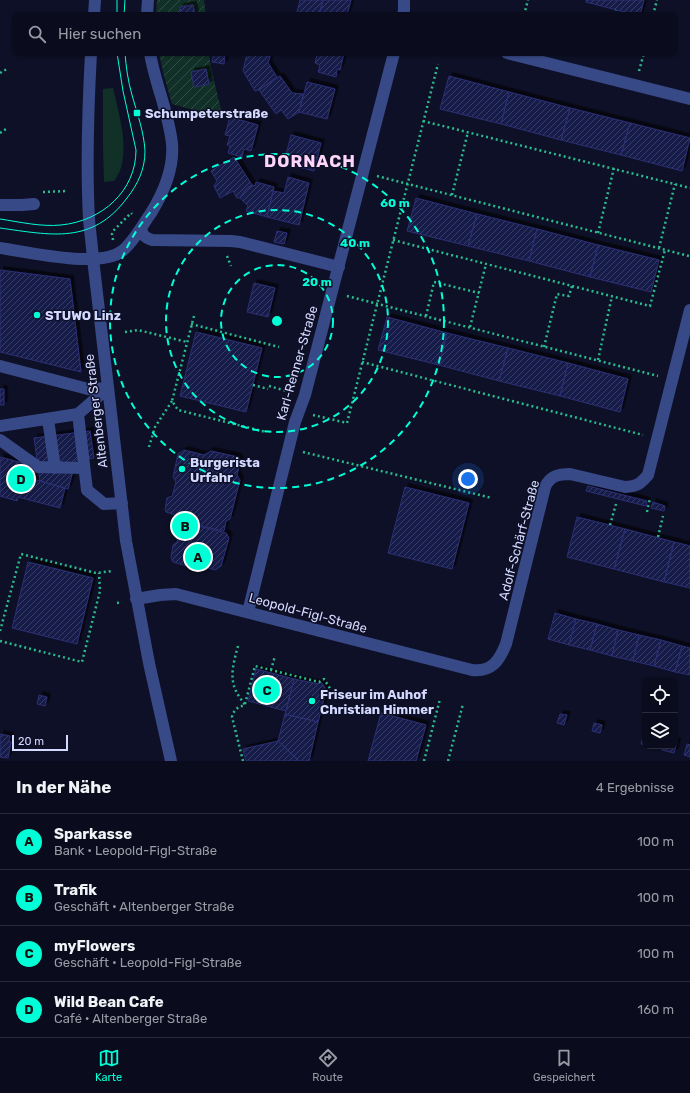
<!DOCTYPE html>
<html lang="de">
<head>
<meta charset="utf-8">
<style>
  :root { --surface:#0a0c1d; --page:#131526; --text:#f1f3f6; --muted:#999ba4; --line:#2a2c3b; --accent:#00ffd7 }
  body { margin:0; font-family:Rubik,sans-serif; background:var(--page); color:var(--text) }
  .controls { position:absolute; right:12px; bottom:12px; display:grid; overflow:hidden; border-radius:8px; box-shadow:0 1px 3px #0004 }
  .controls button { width:36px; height:36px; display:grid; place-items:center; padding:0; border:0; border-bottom:1px solid var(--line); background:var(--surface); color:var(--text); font:20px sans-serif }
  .scale { position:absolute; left:12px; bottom:10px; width:56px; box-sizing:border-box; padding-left:4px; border:2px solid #d4daff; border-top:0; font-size:11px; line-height:14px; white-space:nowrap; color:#d4daff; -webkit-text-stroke:3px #0e1027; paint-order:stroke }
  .you { position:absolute; left:468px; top:479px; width:14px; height:14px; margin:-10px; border:3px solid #fff; border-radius:50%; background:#1a73e8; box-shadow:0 0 0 6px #1a73e833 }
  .badge { display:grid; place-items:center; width:26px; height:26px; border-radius:50%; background:var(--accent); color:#111; font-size:13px; font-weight:700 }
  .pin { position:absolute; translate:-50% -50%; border:2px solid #fff; box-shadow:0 1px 4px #0006 }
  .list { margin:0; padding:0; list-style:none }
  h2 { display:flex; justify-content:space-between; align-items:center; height:52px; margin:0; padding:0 16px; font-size:17px }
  h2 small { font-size:13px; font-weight:400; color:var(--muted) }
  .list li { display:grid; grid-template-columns:26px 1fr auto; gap:12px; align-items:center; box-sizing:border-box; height:56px; padding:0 16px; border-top:1px solid var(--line) }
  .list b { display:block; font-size:15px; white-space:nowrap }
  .list p { margin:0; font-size:13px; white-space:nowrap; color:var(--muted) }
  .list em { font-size:13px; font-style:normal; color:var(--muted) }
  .icon { flex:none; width:22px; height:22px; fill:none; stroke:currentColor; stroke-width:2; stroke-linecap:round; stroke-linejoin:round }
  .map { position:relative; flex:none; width:690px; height:761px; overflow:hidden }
  .search { position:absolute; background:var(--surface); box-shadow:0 1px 3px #0004; left:12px; right:12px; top:12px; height:44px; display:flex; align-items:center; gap:10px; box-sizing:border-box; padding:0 14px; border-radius:8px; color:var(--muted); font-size:15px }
  .sheet { height:276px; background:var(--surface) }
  nav { display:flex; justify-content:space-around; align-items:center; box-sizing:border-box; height:56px; border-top:1px solid var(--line); background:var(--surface); font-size:11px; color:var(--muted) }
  nav a { display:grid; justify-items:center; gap:2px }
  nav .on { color:var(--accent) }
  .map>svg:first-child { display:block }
</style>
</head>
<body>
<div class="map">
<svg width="690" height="761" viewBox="0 0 690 761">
  <defs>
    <pattern id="garden-furrows" width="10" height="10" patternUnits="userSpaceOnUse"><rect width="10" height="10" fill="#113128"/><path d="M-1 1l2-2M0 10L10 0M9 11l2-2" fill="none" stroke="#334e48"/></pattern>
    <pattern id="building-hatch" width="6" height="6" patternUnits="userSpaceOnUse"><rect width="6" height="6" fill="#191c48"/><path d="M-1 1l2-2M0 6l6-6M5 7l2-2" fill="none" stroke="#3a3c63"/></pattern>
    <filter id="shadow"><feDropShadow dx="3.5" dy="-3.5" stdDeviation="0" flood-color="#0009"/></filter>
  </defs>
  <rect width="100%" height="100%" fill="#0e1027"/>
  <path fill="#113128" d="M113,88C119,115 133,158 114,181L104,182L103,149V89Z"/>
  <path fill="url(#garden-furrows)" d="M157,0H204L206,15H156Z
    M159,53H209L211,68L223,118L172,104L164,76Z"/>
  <path fill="url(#building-hatch)" stroke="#2b2f75" filter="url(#shadow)" d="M299,0H323L319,15H309L297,12L300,0Z
    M323,0H351L347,15H328V14L320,12Z
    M586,0H644L640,15H636L586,2Z
    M193,5L195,15H181L180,7Z
    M214,53H225L224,64L212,62Z
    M247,53H254L270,57L268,63L277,77L259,90L255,91L243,71Z
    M254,53H270V57Z
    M313,53H344L340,70L337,69L336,77L318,72L320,65L315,63L317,54Z
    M206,69L209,84L194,87L191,72Z
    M280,76L292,93L303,94L299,112L288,119L281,110L276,114L259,90Z
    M449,76L509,92L501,124L440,109Z
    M307,82L335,89L327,119L299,112Z
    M509,92L570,108L561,140L501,124Z
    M570,108L630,123L621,155L561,140Z
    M230,117L258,125L251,151L244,149L242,157L228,153L230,146L227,145L230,136L225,135Z
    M630,123L690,138L682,171L621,155Z
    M291,135L321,143L314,171L284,163Z
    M234,157L252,185L246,189L240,198H237L233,191L220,198L214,186L217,181L211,171Z
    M288,177L309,183L299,225L267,217L273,191L284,193Z
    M256,182L274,187L267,217L246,211L248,206L240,198L246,189L252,185L255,186Z
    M416,198L477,214L468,246L407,231Z
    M477,214L537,229L529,261L468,246Z
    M537,229L598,245L590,277L529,261Z
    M277,231L287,233L284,244L274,242Z
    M598,245L659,260L651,292L590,277Z
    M0,270L70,279L81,372L0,352Z
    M254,283L275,288L268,317L247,312Z
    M387,317L447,333L439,365L378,350Z
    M196,332L262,348L246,412L180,396Z
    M447,333L508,348L499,381L439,365Z
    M508,348L568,363L560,396L499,381Z
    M568,363L628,379L620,412L560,396Z
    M0,389H4V405H0Z
    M90,431L94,458L76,460L68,489L40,481L34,438Z
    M184,450L204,455L211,451L238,457L240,461L237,475L240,480L230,519L226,521L224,531L183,522L179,516L166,512L165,509L167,498L172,496L176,482L173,477L178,454Z
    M0,457L26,464L22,476L65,488L60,508L18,497L17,501L0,496Z
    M588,486L647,501L646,506L586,491Z
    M405,487L469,503L452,569L388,553Z
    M653,502L665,506L664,511L651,508Z
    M577,517L625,529L614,569L567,557Z
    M183,522L226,533L229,538L221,566L215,570L195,564L190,567L173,562L171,557L173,545L177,542Z
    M625,529L674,542L664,582L614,569Z
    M674,542L690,546V588L664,582Z
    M28,562L93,578L77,644L12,628Z
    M555,613L576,619L569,645L548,639Z
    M576,619L597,624L590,650L569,645Z
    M597,624L618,630L612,656L590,650Z
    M618,630L639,635L633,661L612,656Z
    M639,635L661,640L654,666L633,661Z
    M661,640L682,646L675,672L654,666Z
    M682,646L690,648V675L675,672Z
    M256,669L294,679L286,711L248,701Z
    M294,679L318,684L321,682L324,686L326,691L318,722L285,714Z
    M39,695L47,697L45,706L37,704Z
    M381,713L426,725L416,761H368Z
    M285,714L318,722L309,761H299L278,741Z
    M560,714L567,715L564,725L557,723Z
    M594,723L602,725L600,733L592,731Z
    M644,732H645V745L641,744Z
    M0,734L10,736L9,741L11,742L8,758L0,757Z
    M278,741L299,761H246L243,749Z
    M675,741L677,742L674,753L662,750L663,746H675Z
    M687,744L690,745V757L684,755Z"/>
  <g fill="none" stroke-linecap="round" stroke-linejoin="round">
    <path stroke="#2abc8e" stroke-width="2.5" stroke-dasharray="2 3" stroke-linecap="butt" d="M524,15L528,0
      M614,15L616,10
      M653,15L657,0
      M639,71L644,53
      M0,73L7,69
      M423,121L690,188
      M0,133L6,129
      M377,176L689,256
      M43,192L68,191
      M452,195L468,132
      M598,233L614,168
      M113,240L112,234L113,231L131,213L132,214
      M393,240L650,306L665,250
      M659,248L675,184
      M227,256L231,266
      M347,296L658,376
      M194,316L172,401L178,410L266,432
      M426,316L434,282L479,293
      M191,324L279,347
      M470,327L486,264
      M125,332L138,330L187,342
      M544,347L557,294L569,296L572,286
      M598,360L612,296
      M362,362L643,435
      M253,385L268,389
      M269,386L290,392
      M313,415L347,423L438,64
      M149,447L155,427L172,401
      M303,452L492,498
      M647,512L650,498
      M610,525L616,504
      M658,537L663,516
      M117,603L122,602
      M0,631L21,554L96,573L112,571
      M0,641L82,662L100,591L99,573
      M238,646C234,661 229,677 236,691C238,696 242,700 245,705C238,707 234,709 232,717L243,761
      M271,670L275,656
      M245,704L255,666L319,682L324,679L331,690
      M424,761L440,699
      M448,761L463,704"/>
    <path stroke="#374987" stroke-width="12" d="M94,15L95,0
      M147,15L148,0
      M403,15L404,10V0
      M91,53C88,108 86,164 89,219C90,232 92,245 93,259L126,541L149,663L171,761
      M507,53L690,99
      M0,205H22L34,204
      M141,228C142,235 145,238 152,240L231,241L240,242L339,267
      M0,248C27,252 100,269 122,251C133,243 143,224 151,213C164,192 174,169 172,144C169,113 155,84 150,53
      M0,366L88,389L108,388
      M108,388L78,414L87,490L104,504L122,503
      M48,419L55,468
      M0,426L78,414
      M0,440L38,467L84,468
      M136,599L160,595L176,594L472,670C492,672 499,661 506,644L545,487C550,476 558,474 570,474L625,487C638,486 640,484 648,475L690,310
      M248,612L295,422L305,395L394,53"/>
    <path stroke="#00ffd7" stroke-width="1" d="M117,15V0
      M124,15L125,0
      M0,219C20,222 41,227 61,225C102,221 136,191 136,150L123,91L117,53
      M0,228C51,235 92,245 127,198C138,184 145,169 145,151C144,132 137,113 132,95C128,81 126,67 125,53"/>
  </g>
  <g fill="none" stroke="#00ffd7" stroke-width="2" stroke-dasharray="7 5">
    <circle cx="277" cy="321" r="56"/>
    <circle cx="277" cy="321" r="111"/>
    <circle cx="277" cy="321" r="167"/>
  </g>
  <g fill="#00ffd7" stroke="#0e1027" stroke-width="1.5">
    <rect x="133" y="109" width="8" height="8" rx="2"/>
    <circle cx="37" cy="315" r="4"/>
    <circle cx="182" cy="469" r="4"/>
    <circle cx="312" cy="701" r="4"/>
  </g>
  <g text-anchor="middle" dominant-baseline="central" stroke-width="3" stroke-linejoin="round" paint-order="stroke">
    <g font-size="13" font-weight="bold" fill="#d4daff" stroke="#0e1027" text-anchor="start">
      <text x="145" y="113">Schumpeterstraße</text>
      <text x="45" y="315">STUWO Linz</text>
      <text x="190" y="462">Burgerista<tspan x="190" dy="15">Urfahr</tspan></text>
      <text x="320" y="694">Friseur im Auhof<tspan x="320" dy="15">Christian Himmer</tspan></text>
    </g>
    <g font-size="13" fill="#d4daff" stroke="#0e1027">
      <text transform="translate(297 363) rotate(-74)">Karl-Renner-Straße</text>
      <text transform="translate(96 411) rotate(-97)">Altenberger Straße</text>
      <text transform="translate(519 540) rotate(-75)">Adolf-Schärf-Straße</text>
      <text transform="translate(308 613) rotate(15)">Leopold-Figl-Straße</text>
    </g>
    <g font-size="17" font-weight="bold" letter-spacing="1" fill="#ffd6fb" stroke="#0e1027">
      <text x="310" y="161">DORNACH</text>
    </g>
  </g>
  <circle cx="277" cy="321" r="6" fill="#00ffd7" stroke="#0e1027" stroke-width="2"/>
  <g font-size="12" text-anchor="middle" font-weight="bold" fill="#00ffd7" stroke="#0e1027" stroke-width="3" stroke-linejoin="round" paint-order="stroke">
    <text x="395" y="207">60 m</text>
    <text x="355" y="247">40 m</text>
    <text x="317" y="286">20 m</text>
  </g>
</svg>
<div class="controls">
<button><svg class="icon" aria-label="locate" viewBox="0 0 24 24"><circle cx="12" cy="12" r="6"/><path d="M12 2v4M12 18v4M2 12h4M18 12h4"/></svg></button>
<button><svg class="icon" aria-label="layers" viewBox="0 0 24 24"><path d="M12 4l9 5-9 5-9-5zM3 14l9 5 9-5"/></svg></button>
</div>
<div class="scale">20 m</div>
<div class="you"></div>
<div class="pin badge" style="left:198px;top:557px">A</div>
<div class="pin badge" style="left:185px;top:526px">B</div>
<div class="pin badge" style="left:267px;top:690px">C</div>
<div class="pin badge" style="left:21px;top:479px">D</div>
<div class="search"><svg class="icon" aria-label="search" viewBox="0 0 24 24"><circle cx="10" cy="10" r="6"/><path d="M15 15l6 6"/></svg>Hier suchen</div>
</div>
<section class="sheet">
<h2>In der Nähe<small>4 Ergebnisse</small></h2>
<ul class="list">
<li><span class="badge">A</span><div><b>Sparkasse</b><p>Bank · Leopold-Figl-Straße</p></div><em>100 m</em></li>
<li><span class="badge">B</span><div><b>Trafik</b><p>Geschäft · Altenberger Straße</p></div><em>100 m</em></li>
<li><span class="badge">C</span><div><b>myFlowers</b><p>Geschäft · Leopold-Figl-Straße</p></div><em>100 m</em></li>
<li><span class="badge">D</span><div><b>Wild Bean Cafe</b><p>Café · Altenberger Straße</p></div><em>160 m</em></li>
</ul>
</section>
<nav>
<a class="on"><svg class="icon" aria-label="map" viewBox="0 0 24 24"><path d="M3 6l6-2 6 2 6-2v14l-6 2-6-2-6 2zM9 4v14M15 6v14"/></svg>Karte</a>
<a><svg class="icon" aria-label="directions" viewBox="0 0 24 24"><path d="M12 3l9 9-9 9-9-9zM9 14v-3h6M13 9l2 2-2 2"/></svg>Route</a>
<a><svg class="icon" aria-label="saved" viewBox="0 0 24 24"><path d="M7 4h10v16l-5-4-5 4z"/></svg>Gespeichert</a>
</nav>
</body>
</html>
